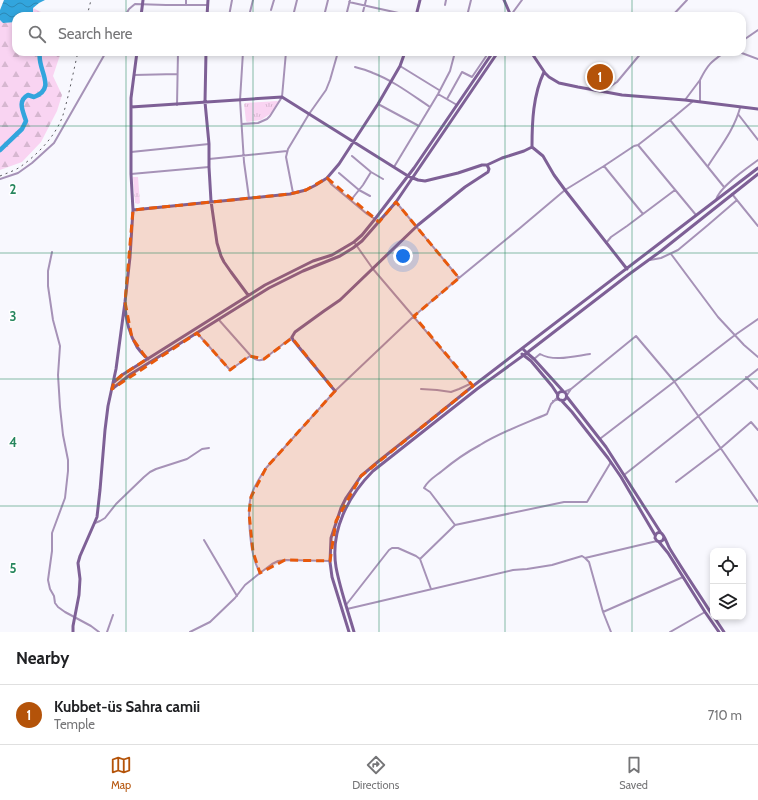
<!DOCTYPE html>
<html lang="en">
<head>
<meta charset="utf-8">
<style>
  :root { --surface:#fff; --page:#f6f6f6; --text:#202124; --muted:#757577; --line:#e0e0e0; --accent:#b45309 }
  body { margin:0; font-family:Cabin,sans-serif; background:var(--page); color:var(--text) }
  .controls { position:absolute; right:12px; bottom:12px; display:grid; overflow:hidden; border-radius:8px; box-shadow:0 2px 6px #0003 }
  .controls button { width:36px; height:36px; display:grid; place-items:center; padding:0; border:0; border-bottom:1px solid var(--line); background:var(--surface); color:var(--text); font:20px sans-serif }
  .you { position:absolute; left:403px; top:256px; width:14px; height:14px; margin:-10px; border:3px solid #fff; border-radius:50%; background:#1a73e8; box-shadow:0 0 0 6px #1a73e833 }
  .badge { display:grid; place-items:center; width:26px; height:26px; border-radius:50%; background:var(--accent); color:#fff; font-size:13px; font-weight:700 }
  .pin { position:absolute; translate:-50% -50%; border:2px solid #fff; box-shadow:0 1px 4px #0006 }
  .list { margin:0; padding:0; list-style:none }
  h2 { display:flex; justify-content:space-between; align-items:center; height:52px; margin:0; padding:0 16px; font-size:17px }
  h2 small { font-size:13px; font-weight:400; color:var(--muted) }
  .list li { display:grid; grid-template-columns:26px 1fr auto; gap:12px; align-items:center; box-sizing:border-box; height:60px; padding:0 16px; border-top:1px solid var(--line) }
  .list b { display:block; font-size:15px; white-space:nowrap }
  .list p { margin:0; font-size:13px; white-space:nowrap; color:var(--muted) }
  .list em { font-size:13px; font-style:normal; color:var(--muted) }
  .icon { flex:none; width:22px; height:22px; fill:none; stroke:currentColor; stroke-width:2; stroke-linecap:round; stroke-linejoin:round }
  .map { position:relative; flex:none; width:758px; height:632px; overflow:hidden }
  .search { position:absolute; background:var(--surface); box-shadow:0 2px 6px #0003; left:12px; right:12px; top:12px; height:44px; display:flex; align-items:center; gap:10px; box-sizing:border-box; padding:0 14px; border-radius:12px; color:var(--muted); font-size:15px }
  .sheet { height:112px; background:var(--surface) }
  nav { display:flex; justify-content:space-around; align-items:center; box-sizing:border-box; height:56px; border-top:1px solid var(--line); background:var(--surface); font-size:11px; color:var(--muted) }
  nav a { display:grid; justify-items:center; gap:2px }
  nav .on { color:var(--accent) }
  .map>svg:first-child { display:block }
</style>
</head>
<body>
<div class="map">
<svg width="758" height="632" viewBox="0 0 758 632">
  <defs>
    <pattern id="forest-firs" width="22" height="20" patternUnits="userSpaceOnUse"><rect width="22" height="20" fill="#f9d4f2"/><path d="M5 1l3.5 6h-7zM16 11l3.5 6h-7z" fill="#d6b7d0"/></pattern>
    <pattern id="park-tufts" width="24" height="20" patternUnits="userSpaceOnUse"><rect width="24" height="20" fill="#f9d4f2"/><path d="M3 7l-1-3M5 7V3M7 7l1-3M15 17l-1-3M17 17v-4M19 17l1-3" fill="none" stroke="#d6b7d0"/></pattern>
    <pattern id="water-waves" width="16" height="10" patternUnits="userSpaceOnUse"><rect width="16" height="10" fill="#32a5dd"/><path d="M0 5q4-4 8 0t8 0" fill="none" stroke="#2b87b4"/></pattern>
  </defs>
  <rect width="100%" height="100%" fill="#f8f8fe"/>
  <path fill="url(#forest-firs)" d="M33,8L49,16H31L33,15Z
    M0,20L3,23L16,22V52H61L53,76L62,95L57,111L41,142L22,162L0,170Z"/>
  <path fill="url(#park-tufts)" d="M277,101L279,102L270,114L261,120L247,122L246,121L244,104L246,103Z
    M133,177H138L140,203L138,204L135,203Z"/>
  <path fill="url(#water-waves)" d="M4,0H45L39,3L33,8V15L31,16H16V22L3,23L0,20V10Z"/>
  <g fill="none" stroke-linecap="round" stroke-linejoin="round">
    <path stroke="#32a5dd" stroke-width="4.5" d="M33,15L35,16
      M0,150L22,129L26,121C23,111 17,101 28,95L34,97C58,88 36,69 40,52"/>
    <path stroke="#a692b7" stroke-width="2" d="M349,2L412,16
      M186,4V0
      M445,5L446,0
      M271,10L274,0
      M511,15L522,0
      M125,16L129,9L135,4L166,5H207
      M229,16L232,0
      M249,16L253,0
      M293,16L297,0
      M324,16L328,0
      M346,16L350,0
      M362,16L366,0
      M467,16L471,0
      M672,16L687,0
      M742,41L758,30
      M243,52L240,100L244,162L249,198
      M739,52L758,59
      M400,66L439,90
      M355,67C361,69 367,70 373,73C394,81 412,95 430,107
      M134,75L177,74
      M700,80C708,64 711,62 725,52
      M600,90L611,86L617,82L642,52
      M438,94L457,105
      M447,99L462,72L472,77L489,52
      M685,100L700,80V102
      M378,104L419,126
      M177,105L178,52
      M738,114L758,140
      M670,120L724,187
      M242,124L258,123L267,119L270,116L282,97L286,52
      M638,145L696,215
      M131,152L209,144
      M352,156L371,172L383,179
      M209,159L287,151
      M604,166L643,214
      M708,166C720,147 734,130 740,108
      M394,167L438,94L450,71L455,52
      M339,173L359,190L370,196
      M131,174L209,167
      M327,178L331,184L367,214L375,219
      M0,179L18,173L32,163L54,143L106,52
      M293,193L286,157L288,149L309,114L326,90L330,80L338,52
      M732,194L758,226
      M351,200L363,185L371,172
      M716,200C719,187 747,168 758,160
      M396,202L459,278
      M354,242L373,269L471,384
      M606,243L611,237L627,226L675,190
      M52,252L48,271V286L53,320L60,346L58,375L60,407L63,435L68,460V471L65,498L52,533V551L48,580L50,589L54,596L55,603L58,607L65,612L91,626L99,632
      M671,254L718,317L744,345L758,357
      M650,260L661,258L678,250L708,225L737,200
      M219,320L250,355C254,359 258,362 264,359L292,337
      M197,333L230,370L250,356
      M534,359L540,354C554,362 575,356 590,354
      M746,377L758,389
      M421,389L437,390L451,392L459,389L470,384
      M571,389L636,336L674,381L758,502
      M564,392L571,389L567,395
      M553,401L559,399
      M601,438L735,335L758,319
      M624,475L758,369
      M676,482L721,448L751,422L758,430
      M95,523L100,521L105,518L116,504L144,477L150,472L156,469L187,459L202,449L209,448
      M455,525L430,492L424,488C428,480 436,476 442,471C454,461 467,452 480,445C501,432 524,424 547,414L551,404L558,397
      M204,540L237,596
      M585,558L657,541
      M420,559L455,525L564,502H587L611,462
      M260,573C258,569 256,565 255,561C250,547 247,510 251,496C254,486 260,477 266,468L335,391L414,316L459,278L520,228L565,190L604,166L634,146L638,145L674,117L692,102
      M346,605L389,550L392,548H398L416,556L420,559L431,589
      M347,609L513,570L527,569L552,565L582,556L585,558L589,562L603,612
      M107,632L113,615
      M190,632L210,622L235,598L245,585L260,573L272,564L278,561L285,560L330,561
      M611,632L603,612L683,577
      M670,632L705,612"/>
    <path stroke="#7e6096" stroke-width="3" d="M504,0L511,16
      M141,16L143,0
      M207,16L208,0
      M416,16L420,0
      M206,52L205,102L209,144V167L211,201L217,243L221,256L224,262L231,272L248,295
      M531,52L545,73L549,77L559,83L578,87L622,95L685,100L758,109
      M544,72C533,95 532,122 532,147L543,156L554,175L565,190L627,269
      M131,107L282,97L408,176L418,180L425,181L458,173L482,165H487L489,169L488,172L465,187L418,225L340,300L324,311L295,332L292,337L293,340L335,391
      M487,165L502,158L524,151L532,147
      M133,210L290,194L306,190L316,185L327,178L339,164L378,104L400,66L405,52
      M125,308C127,323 129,333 137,347C140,351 143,355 148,359
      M523,349L527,353L534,359L563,391
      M522,354L531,361L552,386L558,395
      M114,382L122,375L265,285L313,261L332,255L354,242L362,235L375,219L414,168L493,52
      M112,389L131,374L269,288L303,271L340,256L353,248L362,241L396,202L498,52
      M557.5 396a4.5 4.5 0 1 1 9 0a4.5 4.5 0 1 1-9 0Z
      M567,397L606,447L661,533
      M561,400L572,412L608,458L621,477L655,535
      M664,537L663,540L660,542L657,541L655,538C655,535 657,531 661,533C664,534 668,546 670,549C684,572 699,594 713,616
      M659,542L668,553L705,612L719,632
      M714,617L724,632
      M73,632V626L79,595L80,579L78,563L80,556L94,524L97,517L100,490L105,430L108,406L116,369L125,302L130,257L133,210L131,174V98L137,52
      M349,632L332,577L330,562L331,538L341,508L346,498L361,476L380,460L427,423L473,386L758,168
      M354,632C348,611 340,589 336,567C330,531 348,496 373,471L477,389L528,352L628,275L661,251L758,174"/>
    <path stroke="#59595f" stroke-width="1" stroke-dasharray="2 4" stroke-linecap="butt" d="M87,16L91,0
      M0,176C7,173 14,171 20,167C37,155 56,136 63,115C69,95 73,73 78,52"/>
  </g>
  <path fill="#e8590c" fill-opacity="0.2" stroke="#e8590c" stroke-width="3" stroke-dasharray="8 5" stroke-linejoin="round" d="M327,178L379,222L396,202L459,278L414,316L473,386L361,476L336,521L330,561L285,560L260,573L253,552L249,513L251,497L266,468L335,391L292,338L264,359L249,356L230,370L197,333L112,389L114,382L122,375L147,359L132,338L125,302L133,210L290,194L306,190Z"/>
  <path fill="none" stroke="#27865e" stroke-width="1" stroke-opacity="0.55" d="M126,0V16M253,0V16M379,0V16M505,0V16M632,0V16M126,52V632M253,52V632M379,52V632M505,52V632M632,52V632M0,126H758M0,253H758M0,379H758M0,506H758"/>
  <g font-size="13" text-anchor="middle" font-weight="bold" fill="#27865e" stroke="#fff" stroke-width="3" stroke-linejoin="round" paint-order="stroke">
    <text x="13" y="194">2</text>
    <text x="13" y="321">3</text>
    <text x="13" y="447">4</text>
    <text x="13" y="573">5</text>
  </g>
</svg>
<div class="controls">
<button><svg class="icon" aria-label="locate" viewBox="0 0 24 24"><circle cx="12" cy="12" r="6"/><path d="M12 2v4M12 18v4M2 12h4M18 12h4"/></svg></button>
<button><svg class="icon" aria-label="layers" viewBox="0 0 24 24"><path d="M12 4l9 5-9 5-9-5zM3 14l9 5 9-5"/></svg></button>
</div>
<div class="you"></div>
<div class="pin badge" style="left:600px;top:77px">1</div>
<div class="search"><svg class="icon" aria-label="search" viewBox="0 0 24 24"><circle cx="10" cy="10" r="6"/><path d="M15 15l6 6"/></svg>Search here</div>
</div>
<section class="sheet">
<h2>Nearby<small></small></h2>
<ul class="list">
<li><span class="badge">1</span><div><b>Kubbet-üs Sahra camii</b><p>Temple</p></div><em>710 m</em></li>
</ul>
</section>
<nav>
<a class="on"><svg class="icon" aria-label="map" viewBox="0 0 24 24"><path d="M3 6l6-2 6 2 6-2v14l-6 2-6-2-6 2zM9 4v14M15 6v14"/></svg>Map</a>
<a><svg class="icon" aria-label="directions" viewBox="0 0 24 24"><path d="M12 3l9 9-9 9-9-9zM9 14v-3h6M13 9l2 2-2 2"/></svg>Directions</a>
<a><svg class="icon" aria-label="saved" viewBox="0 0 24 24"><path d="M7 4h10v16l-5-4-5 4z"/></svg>Saved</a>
</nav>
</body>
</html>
